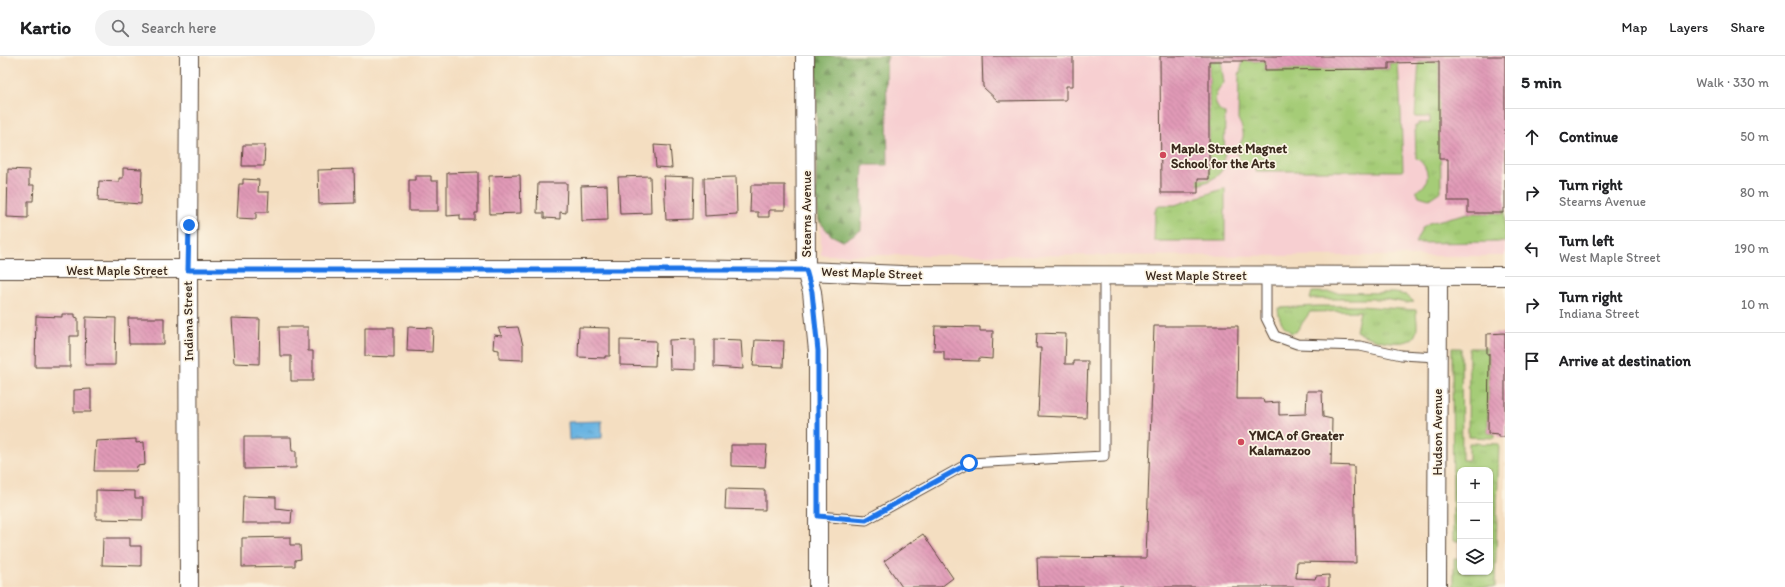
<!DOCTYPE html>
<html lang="en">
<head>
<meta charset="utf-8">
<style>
  :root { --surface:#fff; --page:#f2f2f2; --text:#202124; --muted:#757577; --line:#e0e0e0 }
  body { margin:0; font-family:Itim,sans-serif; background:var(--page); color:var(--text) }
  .controls { position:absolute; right:12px; bottom:12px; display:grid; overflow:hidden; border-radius:8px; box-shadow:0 1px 3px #0004 }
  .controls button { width:36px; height:36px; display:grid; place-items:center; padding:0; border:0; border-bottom:1px solid var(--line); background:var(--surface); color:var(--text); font:20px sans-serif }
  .stop { position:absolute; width:12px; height:12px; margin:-9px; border:3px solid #1a73e8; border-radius:50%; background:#fff }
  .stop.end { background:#1a73e8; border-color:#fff; box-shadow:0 1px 4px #0008 }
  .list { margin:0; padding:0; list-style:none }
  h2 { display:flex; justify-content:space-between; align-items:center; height:52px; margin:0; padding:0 16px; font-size:17px }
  h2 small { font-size:13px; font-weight:400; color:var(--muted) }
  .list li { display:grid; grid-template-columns:26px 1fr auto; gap:12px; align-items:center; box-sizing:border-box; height:56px; padding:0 16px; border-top:1px solid var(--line) }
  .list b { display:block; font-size:15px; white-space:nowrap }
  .list p { margin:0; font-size:13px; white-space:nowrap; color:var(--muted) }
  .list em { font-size:13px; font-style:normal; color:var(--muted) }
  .icon { flex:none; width:22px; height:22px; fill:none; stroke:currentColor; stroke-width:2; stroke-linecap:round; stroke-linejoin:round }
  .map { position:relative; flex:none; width:1505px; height:531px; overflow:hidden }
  header { display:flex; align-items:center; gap:24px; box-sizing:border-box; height:56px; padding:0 20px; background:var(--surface); border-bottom:1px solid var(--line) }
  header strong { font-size:19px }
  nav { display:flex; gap:22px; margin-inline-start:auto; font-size:14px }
  .search { width:280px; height:36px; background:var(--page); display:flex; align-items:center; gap:10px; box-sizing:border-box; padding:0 14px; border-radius:22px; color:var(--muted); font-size:15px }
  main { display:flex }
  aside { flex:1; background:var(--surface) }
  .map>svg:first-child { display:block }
</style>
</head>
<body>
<header>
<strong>Kartio</strong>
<div class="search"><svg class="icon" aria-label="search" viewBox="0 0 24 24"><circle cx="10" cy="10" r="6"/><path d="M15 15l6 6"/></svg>Search here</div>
<nav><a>Map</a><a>Layers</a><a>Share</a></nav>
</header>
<main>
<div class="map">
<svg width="1505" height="531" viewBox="0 0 1505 531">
  <defs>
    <pattern id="grass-tufts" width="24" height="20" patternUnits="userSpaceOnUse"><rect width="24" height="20" fill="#a5cc77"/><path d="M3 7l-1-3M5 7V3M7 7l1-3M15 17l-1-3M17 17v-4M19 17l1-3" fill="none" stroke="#8faf66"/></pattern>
    <pattern id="forest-firs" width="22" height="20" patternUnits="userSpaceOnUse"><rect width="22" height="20" fill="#84b068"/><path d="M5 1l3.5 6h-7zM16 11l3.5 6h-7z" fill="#6d8f55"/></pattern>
    <pattern id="water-ripples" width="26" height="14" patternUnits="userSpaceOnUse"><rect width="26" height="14" fill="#69b4e2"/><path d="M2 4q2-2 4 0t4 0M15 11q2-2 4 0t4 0" fill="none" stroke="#5893b7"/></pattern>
    <pattern id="building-back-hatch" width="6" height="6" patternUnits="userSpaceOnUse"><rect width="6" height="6" fill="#e19ab7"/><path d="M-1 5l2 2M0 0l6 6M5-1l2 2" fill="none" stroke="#b87e94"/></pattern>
  </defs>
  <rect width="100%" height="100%" fill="#fcf5e5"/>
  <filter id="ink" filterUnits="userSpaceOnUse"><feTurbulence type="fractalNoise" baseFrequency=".025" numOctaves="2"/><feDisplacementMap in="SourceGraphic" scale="8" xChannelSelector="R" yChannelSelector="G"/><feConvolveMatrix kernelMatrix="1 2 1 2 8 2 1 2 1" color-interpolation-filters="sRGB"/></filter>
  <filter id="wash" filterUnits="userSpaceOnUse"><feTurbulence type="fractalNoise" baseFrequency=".012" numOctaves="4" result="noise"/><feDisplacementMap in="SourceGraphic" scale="16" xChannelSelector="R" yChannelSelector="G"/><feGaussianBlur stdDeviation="0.9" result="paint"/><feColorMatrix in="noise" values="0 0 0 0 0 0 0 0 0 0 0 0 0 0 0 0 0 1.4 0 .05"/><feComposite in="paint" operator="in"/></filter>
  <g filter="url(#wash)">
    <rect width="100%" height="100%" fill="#f4dec1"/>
    <path fill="#f7cfd1" d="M820,0H1505V200L821,199Z"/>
    <path fill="url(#grass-tufts)" stroke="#707b4a" d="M1209,5H1221L1224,27C1213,36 1212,51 1225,58L1224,110C1220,121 1209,125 1198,129V123L1209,122Z
      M1243,5H1265V14L1389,13V7H1398L1401,56L1403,115H1256V110C1246,110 1236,105 1238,93C1239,89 1242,85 1243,81C1244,75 1241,69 1238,63L1239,19Z
      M1419,6H1439L1441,135L1429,143L1419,140L1416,135C1433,128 1429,110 1416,102L1415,70H1418V67H1430V61H1415Z
      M1225,132V185H1154L1155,155L1159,149H1175Z
      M1503,153H1505V186L1415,187L1423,171L1429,167L1468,157H1503Z
      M1312,236L1395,237L1406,239L1414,246L1406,247L1385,243H1310Z
      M1318,250H1360L1416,254C1416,262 1419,272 1415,279C1408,294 1367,283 1356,275L1360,255L1310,256L1296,276L1291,277C1282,269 1279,264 1278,252Z
      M1452,292H1461L1462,404H1469V387L1499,388L1495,531H1454V503H1460V516H1490V414H1460V485H1453Z
      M1469,292H1487V298H1489L1488,377L1495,378V382L1468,381Z"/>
    <path fill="url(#forest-firs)" stroke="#606d43" d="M817,0H888L886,7L888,109H863L861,174L843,185L831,179L819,165L816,137Z"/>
    <path fill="url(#water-ripples)" stroke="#526f80" d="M602,365V382L569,384L568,366Z"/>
    <g id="blocks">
      <path fill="url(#building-back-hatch)" d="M982,0H1073V30H1066V44L998,45L983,31Z
        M1160,0H1505V153H1503V157H1468V145H1448V103H1439V6L1389,7V13L1265,14V5H1209V123H1198V137H1161Z
        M243,89H265L264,110H242Z
        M654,89L670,90L672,112L656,111Z
        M123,112L142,113L141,148L98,145L99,125L119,126V122H123Z
        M8,113L29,114V129H34L33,145H28V162L7,161Z
        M354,113L355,147L319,148L318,114Z
        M478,116V157H475V164H460V159L447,160V117Z
        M520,119L521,157L490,158L489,120Z
        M415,120H431V125H438V155H409V124H415Z
        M650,120L651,157L620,158L618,121Z
        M664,120L694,121L693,163L666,164Z
        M736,121L737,158L705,160L704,122Z
        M243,123L259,124L258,136H269L268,156H256V163L237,162L239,128H243Z
        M538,127H567L566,157L560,156V163L544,162V157H537Z
        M607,129L608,164L582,165L581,130Z
        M751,129H785V154H769V161H758V156H750Z
        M62,258H75V261L78,262V280H70V311H35L36,260L62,261Z
        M86,261L116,262L115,309H85Z
        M128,262H164V288H129Z
        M231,262L260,263L259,308L234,307Z
        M935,270L980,271V275H993L992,303L979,302V305L944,304V295H934Z
        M1154,270H1238L1237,343H1263L1264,347L1279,346V359L1306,358L1307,335H1322L1323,361L1332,363L1331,409L1354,410L1356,507L1297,506L1296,522L1315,523L1316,520L1329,519V531H1038L1037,501L1146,502Z
        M279,271H308V295H313V325H291V300H280Z
        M365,271H394V301L365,300Z
        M408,271L433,272L432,296L407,295Z
        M518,271L523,289V304L499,303V294L493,293L494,279L502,280L498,272Z
        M579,271L610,272V300H605V302L578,301Z
        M1037,277L1066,278L1065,308H1074V305H1088L1086,362L1038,360L1041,292H1036Z
        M1505,277V381H1498V378L1488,377L1489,298H1487V278Z
        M695,283V314L670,313L669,284Z
        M714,283L741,284L743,313L714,311Z
        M620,284L656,285L655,310L620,309Z
        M755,284L784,285L783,311L753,310Z
        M91,333V356H74V334Z
        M244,381H291L292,395H296V412L244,413Z
        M136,383V387L144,386L145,409L137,410L136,415H94L96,385Z
        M731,389H767L765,411L731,410Z
        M726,433L765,434V454L725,453Z
        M96,434L135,435V442H143V464L96,463Z
        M243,440L276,441V452L292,454L291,467H242Z
        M923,478L953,522L941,531H902L884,505Z
        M290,481V489H300L301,503L295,504V510L242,511V482Z
        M103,482H130V490H141V510L102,509Z"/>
    </g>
  </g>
  <g filter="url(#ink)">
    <use href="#blocks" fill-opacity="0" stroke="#574536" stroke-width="1"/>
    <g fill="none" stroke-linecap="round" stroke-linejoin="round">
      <g stroke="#574536" stroke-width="11">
        <path id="lane" d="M1266,219V262L1275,280L1297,288L1360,290L1401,299L1437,301
          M818,460L866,464L969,407L1104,400V219"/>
      </g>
      <g stroke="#574536" stroke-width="20">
        <path id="street" d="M189,0L188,214L189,531
          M805,0L806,215L812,236L818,295V531
          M0,213H678L806,215L902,219L1505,220
          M1437,531L1438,220"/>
      </g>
      <use href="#lane" stroke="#fff" stroke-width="9"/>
      <use href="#street" stroke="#fff" stroke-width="18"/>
    </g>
  </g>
  <g fill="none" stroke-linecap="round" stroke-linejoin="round" filter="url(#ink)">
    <path stroke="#1a73e8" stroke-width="5" d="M189,169L188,214H806L812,236L818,295V460L866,464L969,407"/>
  </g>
  <g fill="#d1495b" stroke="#fcf5e5" stroke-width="1.5">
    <circle cx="1163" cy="99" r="4"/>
    <circle cx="1241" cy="386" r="4"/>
  </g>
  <g text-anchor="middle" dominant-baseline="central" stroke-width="3.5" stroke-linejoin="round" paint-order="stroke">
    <g font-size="13" font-weight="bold" fill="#3b2a1e" stroke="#fcf5e5" text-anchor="start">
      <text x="1171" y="92">Maple Street Magnet<tspan x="1171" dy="15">School for the Arts</tspan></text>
      <text x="1249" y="379">YMCA of Greater<tspan x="1249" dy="15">Kalamazoo</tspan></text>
    </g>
    <g font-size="13" fill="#3b2a1e" stroke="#fcf5e5">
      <text transform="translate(806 158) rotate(-90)">Stearns Avenue</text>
      <text x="117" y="214">West Maple Street</text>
      <text transform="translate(872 217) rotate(2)">West Maple Street</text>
      <text x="1196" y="219">West Maple Street</text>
      <text transform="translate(188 265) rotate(-91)">Indiana Street</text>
      <text transform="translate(1437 376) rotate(-90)">Hudson Avenue</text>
    </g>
  </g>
</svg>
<div class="controls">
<button>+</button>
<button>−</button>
<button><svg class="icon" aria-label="layers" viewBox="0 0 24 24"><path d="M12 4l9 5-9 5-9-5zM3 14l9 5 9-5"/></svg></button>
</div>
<div class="stop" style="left:969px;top:407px"></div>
<div class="stop end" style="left:189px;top:169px"></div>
</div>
<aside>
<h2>5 min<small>Walk · 330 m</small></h2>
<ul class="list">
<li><svg class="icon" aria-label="ahead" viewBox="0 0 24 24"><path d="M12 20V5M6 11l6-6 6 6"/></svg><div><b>Continue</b></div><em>50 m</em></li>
<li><svg class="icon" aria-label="right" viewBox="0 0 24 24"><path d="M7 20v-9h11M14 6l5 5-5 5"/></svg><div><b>Turn right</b><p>Stearns Avenue</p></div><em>80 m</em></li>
<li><svg class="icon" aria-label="left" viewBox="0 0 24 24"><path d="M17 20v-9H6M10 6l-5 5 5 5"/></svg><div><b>Turn left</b><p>West Maple Street</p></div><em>190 m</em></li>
<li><svg class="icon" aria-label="right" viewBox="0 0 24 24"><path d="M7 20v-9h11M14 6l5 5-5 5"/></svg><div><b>Turn right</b><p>Indiana Street</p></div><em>10 m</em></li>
<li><svg class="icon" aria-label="arrive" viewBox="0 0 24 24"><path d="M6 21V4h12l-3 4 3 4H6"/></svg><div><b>Arrive at destination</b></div></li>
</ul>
</aside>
</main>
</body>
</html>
